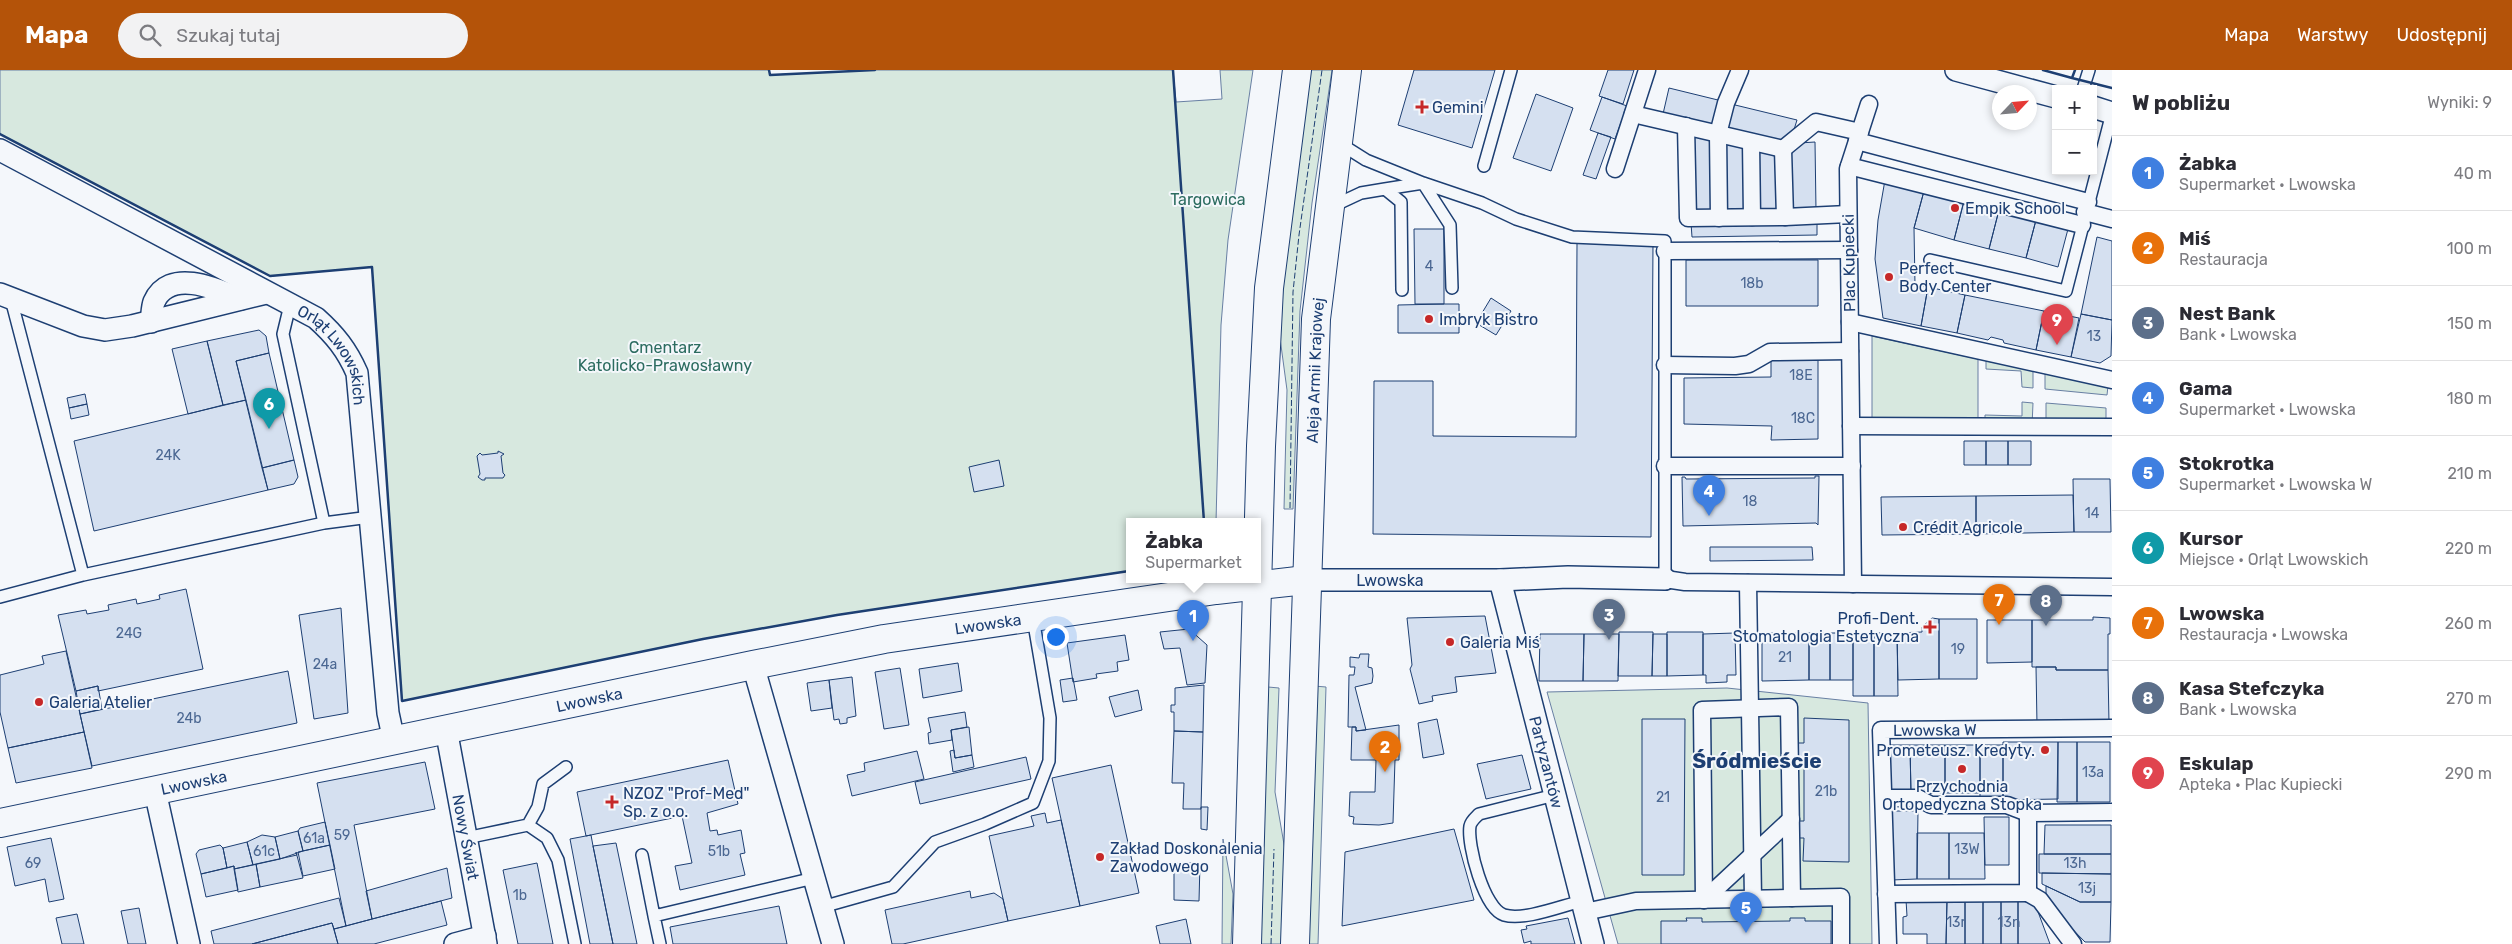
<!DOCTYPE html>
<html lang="pl">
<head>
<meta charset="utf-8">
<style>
  :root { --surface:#fff; --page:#f2f2f3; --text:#2b2b33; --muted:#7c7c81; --line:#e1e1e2; --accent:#b45309 }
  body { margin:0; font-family:Rubik,sans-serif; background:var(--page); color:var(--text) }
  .controls { position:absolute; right:15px; top:15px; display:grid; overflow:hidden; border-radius:0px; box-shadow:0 2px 8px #0003 }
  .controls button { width:45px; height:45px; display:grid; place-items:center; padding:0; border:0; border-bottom:1px solid var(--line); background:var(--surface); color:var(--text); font:25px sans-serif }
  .compass { position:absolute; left:1992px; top:15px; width:45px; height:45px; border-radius:50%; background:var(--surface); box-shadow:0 2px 8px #0003; rotate:64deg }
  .you { position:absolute; left:1055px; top:566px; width:18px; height:18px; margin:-12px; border:4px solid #fff; border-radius:50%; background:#1a73e8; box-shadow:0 0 0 8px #1a73e833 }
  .badge { display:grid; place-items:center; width:32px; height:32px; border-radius:50%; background:var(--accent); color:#fff; font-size:16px; font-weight:700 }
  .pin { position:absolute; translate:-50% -41px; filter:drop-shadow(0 1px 2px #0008) }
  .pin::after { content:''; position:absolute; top:26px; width:18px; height:15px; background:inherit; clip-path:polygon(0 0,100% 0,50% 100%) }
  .popup { position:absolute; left:1126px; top:448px; width:135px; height:65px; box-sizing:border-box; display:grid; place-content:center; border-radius:0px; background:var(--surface); filter:drop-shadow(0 1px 4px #0005); font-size:16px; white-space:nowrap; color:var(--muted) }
  .popup b { font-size:19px; color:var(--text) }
  .popup::after { content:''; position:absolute; left:50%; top:100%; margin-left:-10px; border:10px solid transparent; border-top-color:var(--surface) }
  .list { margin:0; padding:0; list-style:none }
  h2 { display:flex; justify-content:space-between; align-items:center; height:65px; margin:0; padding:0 20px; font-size:21px }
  h2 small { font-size:16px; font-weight:400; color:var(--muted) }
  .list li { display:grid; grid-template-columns:32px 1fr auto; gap:15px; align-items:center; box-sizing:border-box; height:75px; padding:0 20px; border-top:1px solid var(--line) }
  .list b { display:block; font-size:19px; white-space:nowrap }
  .list p { margin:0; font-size:16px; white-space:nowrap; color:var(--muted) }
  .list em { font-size:16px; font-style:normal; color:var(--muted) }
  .icon { flex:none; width:28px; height:28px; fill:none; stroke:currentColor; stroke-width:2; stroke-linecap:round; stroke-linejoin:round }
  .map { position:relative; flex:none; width:2112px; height:874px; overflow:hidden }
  header { display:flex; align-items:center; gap:30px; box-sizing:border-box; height:70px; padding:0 25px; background:var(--accent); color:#fff }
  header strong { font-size:24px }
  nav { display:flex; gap:28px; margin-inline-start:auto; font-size:18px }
  .search { width:350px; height:45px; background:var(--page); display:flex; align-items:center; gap:12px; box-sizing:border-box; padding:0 18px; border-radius:28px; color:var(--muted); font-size:19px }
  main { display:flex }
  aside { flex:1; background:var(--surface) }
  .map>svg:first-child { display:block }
</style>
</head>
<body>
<header>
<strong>Mapa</strong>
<div class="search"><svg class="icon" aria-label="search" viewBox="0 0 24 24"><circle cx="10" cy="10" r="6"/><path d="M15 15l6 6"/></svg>Szukaj tutaj</div>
<nav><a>Mapa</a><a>Warstwy</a><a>Udostępnij</a></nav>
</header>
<main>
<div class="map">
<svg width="2112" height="874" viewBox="0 0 2112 874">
  <rect width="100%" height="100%" fill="#f4f7fb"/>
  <path fill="#d7e8df" stroke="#687fa3" d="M0,0H769L770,5L875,0H1173L1176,32L1222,29L1220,0H1253L1228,170L1221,255L1216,452H1129V501L837,545L703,569L402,631L372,197L270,206L0,64Z
    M1311,0H1332L1312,133L1300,241L1293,439H1284L1287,320L1280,268L1279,239L1291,130Z
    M1872,266L1978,289V348L1872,349Z
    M1986,291L2033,300V318L2022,317L2021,301L1986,299Z
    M2045,302L2108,316L2107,325L2045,319Z
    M2022,332L2033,333L2032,356H1985V345L2022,346Z
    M2046,333L2106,338V350H2046Z
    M1314,616L1326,617L1318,874H1309Z
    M1268,617L1279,618L1275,722L1285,780L1283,874H1260Z
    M1727,618L1868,633L1872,874H1618L1547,622Z
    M1223,769L1233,824L1231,874H1222Z"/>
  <path fill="#d5e0f0" stroke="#1d3f73" d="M1414,0H1495L1472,78L1398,55Z
    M1608,0H1634L1623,34L1599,26Z
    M1669,18L1722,31L1714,57L1663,44Z
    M1536,24L1573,38L1551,101L1513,88Z
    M1602,27L1627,36L1615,69L1590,60Z
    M1731,34L1797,50L1792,66L1781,74L1725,60Z
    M1690,62L1712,67L1714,141L1691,142Z
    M1598,63L1611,67L1596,109L1583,105Z
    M1723,70L1745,75L1746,141H1724Z
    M1815,72L1816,140H1789L1788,82L1799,73Z
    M1755,78L1778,83L1779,140H1756Z
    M1885,110L1924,121L1914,158L1915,215L1928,217L1921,256L1883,248L1875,189L1878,150Z
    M1924,121L1964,131L1954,170L1914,158Z
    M1964,131L1999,140L1989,179L1954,170Z
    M1999,140L2036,150L2026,188L1989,179Z
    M1817,150V165L1692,167L1691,153Z
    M2036,150L2068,159L2058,197L2026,188Z
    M1414,159H1444V234H1415Z
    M2097,167L2112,171V250L2081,244Z
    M1577,173L1653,174L1651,467L1373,464L1374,311H1433V366L1576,367Z
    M1686,190H1818V236H1686Z
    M1928,217L1965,225L1957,263L1921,256Z
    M1965,225L2044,241L2036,280L2004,273L2003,270L1991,267L1988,270L1957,263Z
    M1491,228L1511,241L1496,265L1476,253Z
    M1444,234H1459V263H1398V235Z
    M2044,241L2079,248L2071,287L2036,280Z
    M2081,244L2112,250L2111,286L2100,293L2071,287Z
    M259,260L266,266L269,283L236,291L246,330L223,335L207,271Z
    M207,271L223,335L188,344L172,279Z
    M269,283L294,390L262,398L236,291Z
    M1818,289V369L1771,370L1772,356L1684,354V308L1771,307V290Z
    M85,324L87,334L69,338L67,328Z
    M246,330L268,420L94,461L74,371Z
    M87,334L89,345L71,349L69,338Z
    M1964,371H1986V395H1964Z
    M1986,371H2008V395H1986Z
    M2008,371H2031V395H2008Z
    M498,381L504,384L501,386L503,403L505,405L503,408H485V410H482L478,407L480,404L477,386L480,383L482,385L498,383Z
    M294,390L298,407L294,414L268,420L262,398Z
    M999,390L1004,416L974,422L969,397Z
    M1815,406H1819L1818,455L1816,453L1683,456L1682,407H1685L1686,409L1815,408Z
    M2073,409H2110L2111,462H2074Z
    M2073,425L2074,462L1976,464V426Z
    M1976,426V464L1882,465L1881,427Z
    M1710,477H1812L1813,490L1710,491Z
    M186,519L203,599L98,621V616L76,621L58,545L86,540L87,544L109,540L108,535L136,529L137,534L160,529L159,525Z
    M341,538L348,643L314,649L299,545Z
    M1485,546L1496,603L1455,607L1457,622L1432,626L1433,631L1419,634L1410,599L1412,595L1407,548Z
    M2093,547L2110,548V564H2108V600H2056V597H2032V550H2093Z
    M1932,548L1939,549V609L1898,610L1897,563L1922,562V557Z
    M1939,549H1977V609H1939Z
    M1987,550H2032V592L1987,593Z
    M1189,559L1207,575L1205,613L1187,615L1180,578L1164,579L1160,562Z
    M1619,562H1653L1652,606H1618Z
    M1667,562H1703V605L1667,606Z
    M1735,563L1736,605H1727V612L1706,613V605H1703V564Z
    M1762,563H1809V610L1762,611Z
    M1809,563H1830V610H1809Z
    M1830,563H1853V610H1830Z
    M1853,563H1874V626H1853Z
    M1874,563H1897L1898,626H1874Z
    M1540,564H1584L1583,611H1539Z
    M1584,564H1619L1618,611H1583Z
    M1653,564H1667V606H1652Z
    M1125,565L1129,590L1117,592L1118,601L1096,604L1097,608L1073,612L1067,573Z
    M66,581L84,662L8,678L0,642V605L44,594L42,586Z
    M1360,584H1369L1368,597L1372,598L1373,606L1372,613L1355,617L1366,660L1356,661V657H1348L1349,605H1354L1355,597H1350V587L1359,588Z
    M958,593L962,621L923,628L919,599Z
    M2036,597H2056V600H2108L2109,653L2037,655Z
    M900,598L909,655L884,659L875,602Z
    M288,601L297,653L92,696L80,644Z
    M852,607L856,646L847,648V653L840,654L839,649L834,650L829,610Z
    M1073,608L1077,630L1063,632L1060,610Z
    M829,610L832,638L811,641L807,613Z
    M1204,615L1203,662L1174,661V642H1171V635H1175V618Z
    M98,616L102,639L80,644L76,621Z
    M1138,620L1142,640L1115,647L1109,627Z
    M965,642L967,657L951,660L952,670L929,674L928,663L931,662L928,648Z
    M1804,648L1849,650V792L1803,791L1804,768H1797V751H1804V690H1798V673H1804Z
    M1437,649L1444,684L1423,688L1418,653Z
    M1642,649H1685L1684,805H1642Z
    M1399,655V690H1395L1393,753L1379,755L1353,754L1354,747L1349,746L1350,722H1375L1376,690H1351L1352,657H1356V661Z
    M969,657L972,685L955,688L951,660Z
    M1174,661L1203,662L1201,739H1183L1184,713H1172Z
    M84,662L92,698L16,713L8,678Z
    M2003,672H2058V729L2003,730Z
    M2058,672H2077V732H2057Z
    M2077,672H2110V732H2077Z
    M1888,675H1910L1911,724H1889Z
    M1910,675H1945V723L1911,724Z
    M1945,675H1980V723H1945Z
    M1980,675H2003V730H1980Z
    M954,680L955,688L972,685L974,697L953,702L950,681Z
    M917,681L924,709L852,726L847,705L865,701L864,693Z
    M1522,685L1531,719L1486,729L1477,694Z
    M1026,687L1031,709L920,734L915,712Z
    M728,690L738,734L707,743L710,761L717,760L718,765L741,760L745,783L740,784L745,805L680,820L675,796L692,793L682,746L586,766L577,722Z
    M425,692L435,739L354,755L372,849L346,856L317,713Z
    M1111,695L1139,823L1080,836L1052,708Z
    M1201,737H1208L1207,760L1201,759Z
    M1891,741H1918L1917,809L1891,810Z
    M1045,743L1047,753L1061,750L1080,836L1008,851L989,766L1034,756L1031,746Z
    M1984,747H2009V795H1985Z
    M325,752L330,775L303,781L298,761L300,758Z
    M2045,755H2111V784H2044Z
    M1454,759L1474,830L1342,856L1345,782Z
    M298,761L303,781L280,789L275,767Z
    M1917,763H1949V809H1917Z
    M1949,763H1984L1985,809H1949Z
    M262,765L275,767L280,789L253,795L247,772Z
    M591,765L593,776L613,874H590L570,769Z
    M51,768L64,829L49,832L45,809L15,816L7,777Z
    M247,772L253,795L234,799V796L227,798L223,778Z
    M616,773L637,874H613L593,776Z
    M220,775L223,778L227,798L201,804L196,784L199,780Z
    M330,775L335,799L303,806L298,782Z
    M296,782L303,808L260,817L256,794L297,785Z
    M2039,784H2111V804L2039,803Z
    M537,793L553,874H518L503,800Z
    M1174,793H1200L1199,831L1174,830Z
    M256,794L260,817L238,822L234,799Z
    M234,796L238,820L206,827L201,804Z
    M447,798L452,828L372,849L366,821Z
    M2042,803L2111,804V832H2080L2042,814Z
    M2046,816L2080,832H2111L2110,872H2085L2046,832Z
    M970,821L971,828L994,823L1003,829L1008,851L903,874H892L885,840Z
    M339,828L346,856L334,859L332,853L252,874H214L211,861Z
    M1906,830H1947L1946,874H1927V864H1903V847L1907,846Z
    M1947,830L1965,831V874H1946Z
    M441,831L447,855L374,874H338L334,859Z
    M1965,831H1983V874H1965Z
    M1983,831H2001V874H1983Z
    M2001,831H2018V874H2001Z
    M2018,831H2034L2050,874H2018Z
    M779,836L787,874H673L670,857Z
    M139,838L146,874H128L121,841Z
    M77,844L84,874H62L56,848Z
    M1568,848L1575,874H1531V871L1524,873L1521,860L1527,859L1526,856Z
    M1686,848H1702V852L1790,851V848H1805V851H1831V874H1661V851H1687Z
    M1186,849L1191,874H1160L1156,856Z
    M332,853L338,874H252Z"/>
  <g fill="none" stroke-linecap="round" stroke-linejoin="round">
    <g stroke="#1d3f73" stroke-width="14">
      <path id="service" d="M2083,19L2089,0
        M1339,73L1366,90L1423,113L1450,155L1452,218
        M1484,96L1511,0
        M1385,119L1423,113L1482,133L1516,149L1572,167L1665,171V509
        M1331,137L1361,123L1385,119L1401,132L1402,220
        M1930,190L2066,221L2112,43
        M11,229L83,505
        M290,235L283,264L324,453
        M0,527L83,505L324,453L370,447
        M1555,725L1479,744C1475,748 1471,751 1470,756C1467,775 1484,839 1504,845C1524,851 1561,836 1582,831
        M528,755L547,768L558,790L575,874
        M466,768L528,755L538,737L543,714L566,697
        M642,785L654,846L814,808
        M822,837L893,817L935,772L985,754L1033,733L1049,691L1050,648L1033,548
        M654,846L660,874"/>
    </g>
    <g stroke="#1d3f73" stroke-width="19">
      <g id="pedestrian">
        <path d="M1633,44L1783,79L1816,52L1860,62"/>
        <path d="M1686,56L1688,148L1785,147L1783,79"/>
        <path d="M1857,71L2088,132"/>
        <path d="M1751,72L1752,147"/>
        <path d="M1849,96L2082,155"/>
        <path d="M1615,99L1647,0"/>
        <path d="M2085,142L2112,149"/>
        <path d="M1785,147L1848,144"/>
        <path d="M1719,148L1718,64L1726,33L1740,0"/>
        <path d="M1665,181L1849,180"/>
        <path d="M1850,252L2112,310"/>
        <path d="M1665,295L1735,296L1749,294L1770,282L1850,281"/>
        <path d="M1851,356L2112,357"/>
        <path d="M1665,396H1852"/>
        <path d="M1665,509L1685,512L2112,517"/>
        <path d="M1748,513L1753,829"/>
        <path d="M1853,514L1848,99L1869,34"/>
        <path d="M1884,728H1918L1931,735H2007L2028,743"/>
        <path d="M2028,823L2040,830L2073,874"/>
        <path d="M1886,824L2028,823V743L2112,742"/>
        <path d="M1704,830L1702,640L1789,637L1792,828"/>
        <path d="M1704,830L1791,749"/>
        <path d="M1585,842L1636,831L1841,827V874"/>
        <path id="s1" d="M1888,874L1881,660L2112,658"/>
      </g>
    </g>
    <g stroke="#1d3f73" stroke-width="24">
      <g id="minor">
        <path d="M1956,0L2056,27"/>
        <path d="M2093,37L2112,43"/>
        <path id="s2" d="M0,80L316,248C335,265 347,280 357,303L388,643L394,671"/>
        <path d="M0,224L83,256L105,260L132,256L266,223"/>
        <path d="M151,252C152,246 152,237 154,232C169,197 217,219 240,229"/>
        <path id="s3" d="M1306,510H1500L1568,507L1665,509"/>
        <path id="s4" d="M1500,510L1593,874"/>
        <path d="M753,595L833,874"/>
        <path id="s5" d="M446,659L486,874"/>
        <path d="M155,721L189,874"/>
        <path d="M455,874L485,866"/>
      </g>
    </g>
    <g stroke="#1d3f73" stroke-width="30">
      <g id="secondary">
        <path id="s6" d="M0,753L753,595L884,569L1216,520L1306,510"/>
        <path d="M1247,874L1261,376L1269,218L1297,0"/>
        <path id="s7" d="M1295,874L1316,249L1347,0"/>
      </g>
    </g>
    <use href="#service" stroke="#f4f7fb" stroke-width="11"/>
    <use href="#pedestrian" stroke="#f4f7fb" stroke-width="16"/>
    <use href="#minor" stroke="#f4f7fb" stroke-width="21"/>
    <use href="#secondary" stroke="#f4f7fb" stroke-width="28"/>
    <path stroke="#1d3f73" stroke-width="1" stroke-dasharray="6 2.5" stroke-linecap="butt" d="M1290,438L1293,222L1299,165L1322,0
      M1271,874L1274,779"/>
    <path stroke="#1d3f73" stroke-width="2.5" d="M769,0L770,5L875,0
      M1173,0L1204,452
      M2043,0L2072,8L2075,0
      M2072,8L2112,18
      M0,64L270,206L372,197L402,631L703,569L837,545L1129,501"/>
  </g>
  <g fill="#c62828" stroke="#f4f7fb" stroke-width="2">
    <path d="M1419.5 29.5h5v5h5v5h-5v5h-5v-5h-5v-5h5z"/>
    <circle cx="1955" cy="138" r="5"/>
    <circle cx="1889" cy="207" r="5"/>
    <circle cx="1429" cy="249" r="5"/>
    <circle cx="1903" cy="457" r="5"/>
    <path d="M1927.5 549.5h5v5h5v5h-5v5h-5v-5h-5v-5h5z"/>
    <circle cx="1450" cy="572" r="5"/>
    <circle cx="39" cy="632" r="5"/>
    <circle cx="2045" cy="680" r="5"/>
    <circle cx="1962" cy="699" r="5"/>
    <path d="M609.5 724.5h5v5h5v5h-5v5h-5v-5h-5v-5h5z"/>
    <circle cx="1100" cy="787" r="5"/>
  </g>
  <g text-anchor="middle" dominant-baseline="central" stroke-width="4" stroke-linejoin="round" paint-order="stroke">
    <g font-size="14" fill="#4b6792">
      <text x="1429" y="196">4</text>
      <text x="1752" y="213">18b</text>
      <text x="2094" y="266">13</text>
      <text x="1801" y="305">18E</text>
      <text x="1803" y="348">18C</text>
      <text x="168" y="385">24K</text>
      <text x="1750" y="431">18</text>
      <text x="2092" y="443">14</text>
      <text x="129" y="563">24G</text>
      <text x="1958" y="579">19</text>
      <text x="1785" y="587">21</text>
      <text x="325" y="594">24a</text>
      <text x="189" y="648">24b</text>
      <text x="2093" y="702">13a</text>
      <text x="1826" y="721">21b</text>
      <text x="1663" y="727">21</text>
      <text x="342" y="765">59</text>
      <text x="314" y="768">61a</text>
      <text x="1967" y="779">13W</text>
      <text x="264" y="781">61c</text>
      <text x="719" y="781">51b</text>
      <text x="33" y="793">69</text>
      <text x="2075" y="793">13h</text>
      <text x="2087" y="818">13j</text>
      <text x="520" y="825">1b</text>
      <text x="1956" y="852">13r</text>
      <text x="2009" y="852">13n</text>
    </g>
    <g font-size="16" fill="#1d3f73" stroke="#f4f7fb" text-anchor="start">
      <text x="1432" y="37">Gemini</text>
      <text x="1965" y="138">Empik School</text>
      <text x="1899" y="198">Perfect<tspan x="1899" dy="18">Body Center</tspan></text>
      <text x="1439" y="249">Imbryk Bistro</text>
      <text x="1913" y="457">Crédit Agricole</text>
      <text x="1919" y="548" text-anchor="end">Profi-Dent.<tspan x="1919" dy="18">Stomatologia Estetyczna</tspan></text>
      <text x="1460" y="572">Galeria Miś</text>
      <text x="49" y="632">Galeria Atelier</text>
      <text x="2035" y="680" text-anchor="end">Prometeusz. Kredyty.</text>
      <text x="1962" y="716" text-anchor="middle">Przychodnia<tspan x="1962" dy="18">Ortopedyczna Stopka</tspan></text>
      <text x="623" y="723">NZOZ "Prof-Med"<tspan x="623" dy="18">Sp. z o.o.</tspan></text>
      <text x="1110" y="778">Zakład Doskonalenia<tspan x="1110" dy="18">Zawodowego</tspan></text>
    </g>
    <g font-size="16" fill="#2c6c60" stroke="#f4f7fb">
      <text x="1208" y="129">Targowica</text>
      <text x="665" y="277">Cmentarz<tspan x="665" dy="18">Katolicko-Prawosławny</tspan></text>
    </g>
    <g font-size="16" fill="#1d3f73" stroke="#f4f7fb">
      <text transform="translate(1849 193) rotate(-91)">Plac Kupiecki</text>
      <text stroke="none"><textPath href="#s2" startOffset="399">Orląt Lwowskich</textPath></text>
      <text stroke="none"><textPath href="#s7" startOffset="574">Aleja Armii Krajowej</textPath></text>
      <text stroke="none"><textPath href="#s3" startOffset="84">Lwowska</textPath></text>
      <text stroke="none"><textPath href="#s6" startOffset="1008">Lwowska</textPath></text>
      <text stroke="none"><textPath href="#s6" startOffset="602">Lwowska</textPath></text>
      <text stroke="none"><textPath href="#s1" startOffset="268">Lwowska W</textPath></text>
      <text stroke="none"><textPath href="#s4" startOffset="188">Partyzantów</textPath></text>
      <text stroke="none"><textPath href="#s6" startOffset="198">Lwowska</textPath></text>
      <text stroke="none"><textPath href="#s5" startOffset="110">Nowy Świat</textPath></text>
    </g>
    <g font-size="21" font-weight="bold" fill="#1d3f73" stroke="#f4f7fb">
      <text x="1757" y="690">Śródmieście</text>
    </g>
  </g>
</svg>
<div class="controls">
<button>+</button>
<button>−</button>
</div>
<svg class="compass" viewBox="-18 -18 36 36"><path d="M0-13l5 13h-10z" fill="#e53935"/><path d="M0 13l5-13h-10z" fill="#7c7c81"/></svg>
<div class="you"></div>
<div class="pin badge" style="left:1193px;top:571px;background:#3f7fe0">1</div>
<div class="popup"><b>Żabka</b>Supermarket</div>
<div class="pin badge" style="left:1385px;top:702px;background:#e8710a">2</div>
<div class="pin badge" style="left:1609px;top:570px;background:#5c6f8a">3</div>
<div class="pin badge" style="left:1709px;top:446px;background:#3f7fe0">4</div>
<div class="pin badge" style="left:1746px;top:863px;background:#3f7fe0">5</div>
<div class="pin badge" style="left:269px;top:359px;background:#0f9aa8">6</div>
<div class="pin badge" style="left:1999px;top:555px;background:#e8710a">7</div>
<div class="pin badge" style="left:2046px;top:556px;background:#5c6f8a">8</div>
<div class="pin badge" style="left:2057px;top:275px;background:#e0444e">9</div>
</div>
<aside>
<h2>W pobliżu<small>Wyniki: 9</small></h2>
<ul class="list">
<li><span class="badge" style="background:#3f7fe0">1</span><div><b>Żabka</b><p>Supermarket · Lwowska</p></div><em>40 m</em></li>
<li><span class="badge" style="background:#e8710a">2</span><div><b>Miś</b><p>Restauracja</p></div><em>100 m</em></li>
<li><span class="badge" style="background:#5c6f8a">3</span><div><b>Nest Bank</b><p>Bank · Lwowska</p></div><em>150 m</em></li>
<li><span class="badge" style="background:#3f7fe0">4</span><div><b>Gama</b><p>Supermarket · Lwowska</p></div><em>180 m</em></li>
<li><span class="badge" style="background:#3f7fe0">5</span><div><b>Stokrotka</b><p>Supermarket · Lwowska W</p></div><em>210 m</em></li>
<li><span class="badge" style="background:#0f9aa8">6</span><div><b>Kursor</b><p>Miejsce · Orląt Lwowskich</p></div><em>220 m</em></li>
<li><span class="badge" style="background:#e8710a">7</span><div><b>Lwowska</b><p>Restauracja · Lwowska</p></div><em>260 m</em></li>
<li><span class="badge" style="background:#5c6f8a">8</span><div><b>Kasa Stefczyka</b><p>Bank · Lwowska</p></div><em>270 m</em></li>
<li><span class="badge" style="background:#e0444e">9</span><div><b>Eskulap</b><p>Apteka · Plac Kupiecki</p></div><em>290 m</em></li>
</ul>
</aside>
</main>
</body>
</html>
